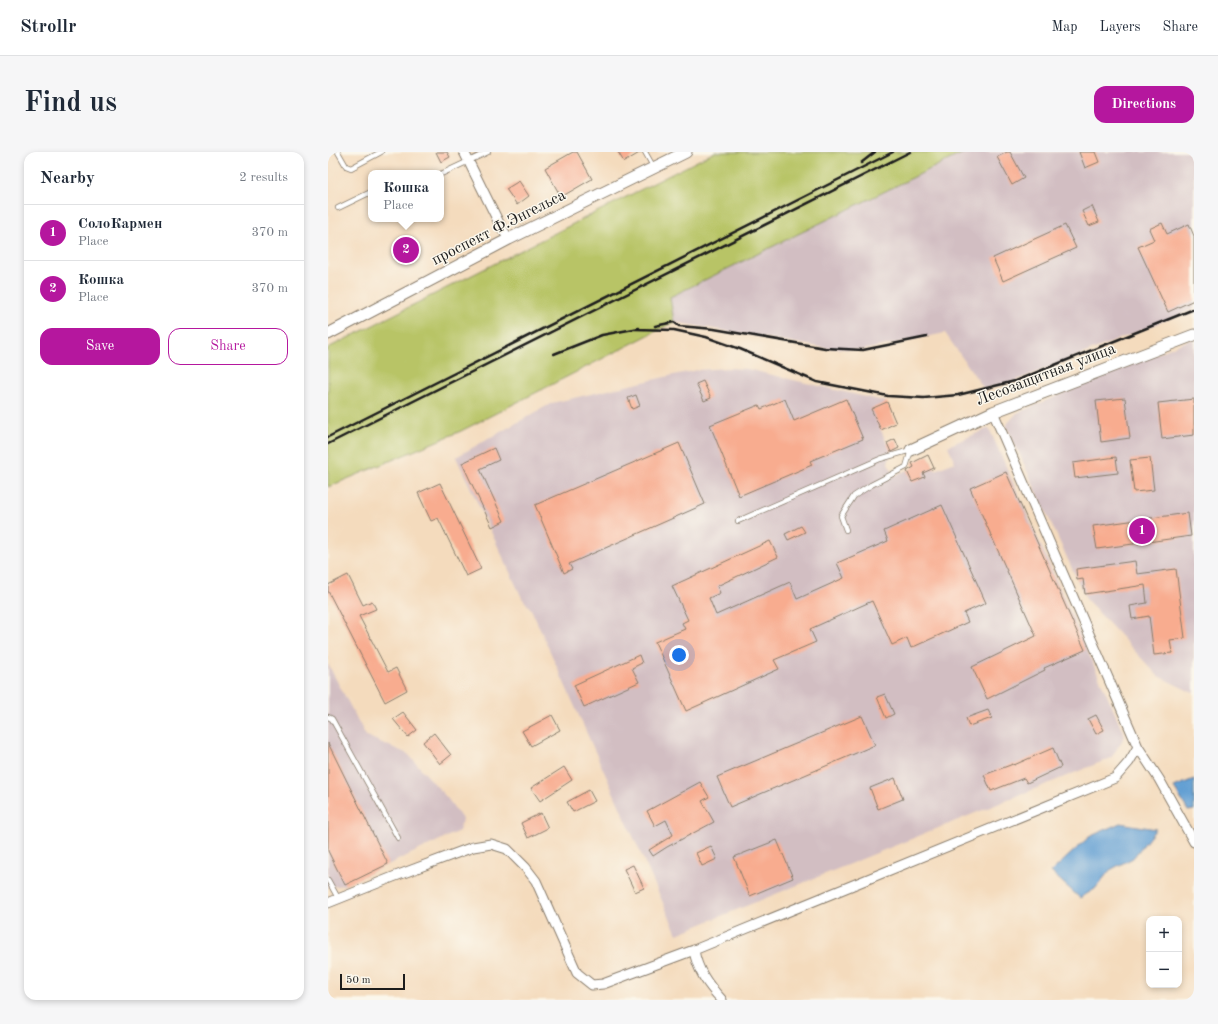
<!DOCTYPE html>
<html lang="en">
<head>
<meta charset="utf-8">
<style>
  :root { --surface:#fff; --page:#f6f6f7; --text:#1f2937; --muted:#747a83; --line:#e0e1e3; --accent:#b5179e }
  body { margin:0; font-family:"Old Standard TT",serif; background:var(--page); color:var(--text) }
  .controls { position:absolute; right:12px; bottom:12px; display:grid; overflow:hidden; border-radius:8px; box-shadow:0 2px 6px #0003 }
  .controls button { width:36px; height:36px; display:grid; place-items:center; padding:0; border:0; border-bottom:1px solid var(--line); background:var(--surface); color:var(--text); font:20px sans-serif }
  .scale { position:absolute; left:12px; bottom:10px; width:65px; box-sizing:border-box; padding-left:4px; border:2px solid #1c1c1c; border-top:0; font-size:11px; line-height:14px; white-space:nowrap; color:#1c1c1c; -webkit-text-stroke:3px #fbf7ec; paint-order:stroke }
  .you { position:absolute; left:351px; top:503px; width:14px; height:14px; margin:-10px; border:3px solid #fff; border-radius:50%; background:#1a73e8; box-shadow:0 0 0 6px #1a73e833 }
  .badge { display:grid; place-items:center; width:26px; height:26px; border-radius:50%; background:var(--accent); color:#fff; font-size:13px; font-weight:700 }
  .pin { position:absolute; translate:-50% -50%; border:2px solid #fff; box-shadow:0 1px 4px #0006 }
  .popup { position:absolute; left:40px; top:18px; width:76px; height:52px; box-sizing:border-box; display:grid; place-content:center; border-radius:8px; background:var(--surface); filter:drop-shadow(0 1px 3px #0005); font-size:13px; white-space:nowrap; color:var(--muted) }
  .popup b { font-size:15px; color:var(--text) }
  .popup::after { content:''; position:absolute; left:50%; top:100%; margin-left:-8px; border:8px solid transparent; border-top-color:var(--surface) }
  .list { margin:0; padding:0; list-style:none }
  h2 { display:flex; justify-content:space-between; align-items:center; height:52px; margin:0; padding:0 16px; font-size:17px }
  h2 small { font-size:13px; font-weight:400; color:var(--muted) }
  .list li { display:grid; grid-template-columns:26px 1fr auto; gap:12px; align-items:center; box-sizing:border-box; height:56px; padding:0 16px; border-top:1px solid var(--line) }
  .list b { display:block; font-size:15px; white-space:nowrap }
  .list p { margin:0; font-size:13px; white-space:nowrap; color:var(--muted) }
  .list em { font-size:13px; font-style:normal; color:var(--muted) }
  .actions { display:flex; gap:8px; padding:12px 16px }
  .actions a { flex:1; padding:9px 0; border:1px solid var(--accent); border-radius:12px; text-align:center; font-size:14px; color:var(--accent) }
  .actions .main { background:var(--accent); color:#fff }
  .map { position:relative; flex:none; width:866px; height:848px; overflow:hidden; border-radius:12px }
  header { display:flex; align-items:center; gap:24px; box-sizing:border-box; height:56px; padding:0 20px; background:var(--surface); border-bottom:1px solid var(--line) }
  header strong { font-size:19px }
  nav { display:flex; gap:22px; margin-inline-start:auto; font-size:14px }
  .intro { display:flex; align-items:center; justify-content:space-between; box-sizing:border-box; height:96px; padding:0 24px }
  h1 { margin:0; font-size:28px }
  .button { padding:10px 18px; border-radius:12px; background:var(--accent); color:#fff; font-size:14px; font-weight:700 }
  main { display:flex; gap:24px; padding:0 24px }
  aside { flex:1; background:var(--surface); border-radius:12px; box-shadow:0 2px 6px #0003 }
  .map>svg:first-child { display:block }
</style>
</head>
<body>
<header>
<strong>Strollr</strong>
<nav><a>Map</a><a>Layers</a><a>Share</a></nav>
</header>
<div class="intro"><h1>Find us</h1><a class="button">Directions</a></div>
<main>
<aside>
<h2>Nearby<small>2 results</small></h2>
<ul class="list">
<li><span class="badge">1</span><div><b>СолоКармен</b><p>Place</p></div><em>370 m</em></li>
<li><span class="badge">2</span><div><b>Кошка</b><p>Place</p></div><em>370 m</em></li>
</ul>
<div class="actions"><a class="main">Save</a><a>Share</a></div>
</aside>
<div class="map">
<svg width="866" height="848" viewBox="0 0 866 848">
  <rect width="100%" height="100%" fill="#fbf7ec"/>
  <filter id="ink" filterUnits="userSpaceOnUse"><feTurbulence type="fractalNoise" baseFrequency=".025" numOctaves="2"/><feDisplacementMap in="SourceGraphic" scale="8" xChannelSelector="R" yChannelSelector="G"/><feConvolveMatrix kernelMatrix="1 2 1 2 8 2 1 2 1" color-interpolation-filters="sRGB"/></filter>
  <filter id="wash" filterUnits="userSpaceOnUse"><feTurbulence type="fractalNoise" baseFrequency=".012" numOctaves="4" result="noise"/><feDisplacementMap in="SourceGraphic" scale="16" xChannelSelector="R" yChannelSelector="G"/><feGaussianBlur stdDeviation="0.9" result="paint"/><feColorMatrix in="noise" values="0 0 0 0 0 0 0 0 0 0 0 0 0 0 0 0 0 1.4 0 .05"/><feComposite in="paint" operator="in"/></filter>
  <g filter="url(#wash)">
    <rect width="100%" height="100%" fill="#f4dbbd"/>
    <path fill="#d2bec2" d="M637,0H866V157L687,229L656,237L617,181L535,198L497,196L346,170L342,145Z
      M866,186V540L865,541L830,524L758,447L678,273L689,261Z
      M399,216L419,217L559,250L543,257L563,300L560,311L566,324L586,315L584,311L600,303L607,318L627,310L620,294L661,276L797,584L783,606L349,782L203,457L194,446L128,305L224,251L350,222L370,218Z
      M0,512L38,584L80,602L120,647L134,667L131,679L17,733L0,735Z"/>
    <path fill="#b8c466" stroke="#6a7041" d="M387,0H637L342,145L346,170L133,279L0,335V196Z"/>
    <path fill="#629fd3" stroke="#3f5e78" d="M866,627V658L860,659L846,635Z
      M792,671L828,677L805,706L782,718L767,737L752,746L723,720L761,685Z"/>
    <g id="blocks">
      <path fill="#f8ac8f" d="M108,0H119L122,5L113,10Z
        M245,0H249L264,27L233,45L217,16Z
        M290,0H313L296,10Z
        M679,0H682L696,26L684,33L669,5Z
        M751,0H767L771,10L757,16Z
        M191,29L201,44L189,53L178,37Z
        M764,54L771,70L761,74L754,59Z
        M834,71L839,82L861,72L866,84V148L840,160L810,95L826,88L821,77Z
        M737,73L748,96L675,129L665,106Z
        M375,229L383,246L376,249L368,232Z
        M308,243L312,254L304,257L300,246Z
        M797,246L802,286L773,290L768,249Z
        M457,247L466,269L518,247L535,287L482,309L484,313L411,344L382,273L431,253L433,257Z
        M866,247V283L834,287L830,251Z
        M559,250L568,271L553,278L543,257Z
        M567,287L571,296L563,300L559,291Z
        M351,291L377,352L241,412L244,417L236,421L207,353Z
        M166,296L171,308L152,317L176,369L164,375L134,311Z
        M600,303L606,316L595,321L597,325L584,330L579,319L586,315L584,311Z
        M788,305L790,321L747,326L745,311Z
        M822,306L826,338L806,340L802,308Z
        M678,320L757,498L716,516L717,518L659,547L644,515L708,484L642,336Z
        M112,331L153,417L138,424L110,366L103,369L90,341Z
        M614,353L658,451L636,461L640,470L583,496L579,486L564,493L544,449L482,477L488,490L446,508L451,517L358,559L327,490L357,477L354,471L360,468L344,434L442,389L450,405L389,434L392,441L381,446L388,463L462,430L469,447L516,426L509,411L560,389L556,379Z
        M860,361L863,384L769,397L765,374Z
        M473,374L477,380L460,388L457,382Z
        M807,409L809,422L848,417L857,486L842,488L844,501L826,503L821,464L804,467L802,454L819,451L817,433L757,442L755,427L749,428L748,417Z
        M20,423L35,453L44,449L48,457L31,464L60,520L68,516L79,538L57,550L0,439V433Z
        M311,503L314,511L304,516L311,530L256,555L246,533Z
        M557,542L566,562L558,566L549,545Z
        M660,558L664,566L641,574L638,566Z
        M75,560L89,578L80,585L65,567Z
        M224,563L232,578L203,594L194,579Z
        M768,563L776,578L768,582L760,567Z
        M534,564L547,593L402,655L389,625Z
        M106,581L123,603L112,612L95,590Z
        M0,591L60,712L17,733L0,699Z
        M725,596L733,615L699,631L696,626L663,639L656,623L685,612L686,613Z
        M236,615L244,628L212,649L203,636Z
        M567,626L575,647L550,657L542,636Z
        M372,630L381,645L374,649L386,670L339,695L325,704L321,698L345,683L338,668L327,674L319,659Z
        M261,638L267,649L245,660L239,650Z
        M213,661L220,676L200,686L193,671Z
        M449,688L465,726L422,744L406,705Z
        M383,694L389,707L374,714L368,701Z
        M305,713L316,736L307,740L296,717Z"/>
    </g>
  </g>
  <g filter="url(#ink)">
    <use href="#blocks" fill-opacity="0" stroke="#887c6c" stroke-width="1"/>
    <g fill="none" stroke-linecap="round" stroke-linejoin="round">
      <g stroke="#887c6c" stroke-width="6">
        <path id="service" d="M10,0L18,14L23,16L53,0
          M317,0L326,16
          M113,22L160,0
          M10,56L43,40
          M410,369L552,307L583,298
          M518,378L513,364L526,344L543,333L578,315L583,298
          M0,565L4,567L70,686
          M0,728L10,746"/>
      </g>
      <g stroke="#887c6c" stroke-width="11">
        <path id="minor" d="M136,0L173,75L181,87
          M810,595L831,627L866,690
          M0,751L65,725L145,695L163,692L179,697L198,716L208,729L249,821L264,833L275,832L366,798L787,626L801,610L810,595L665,260
          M366,798C369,818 380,833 394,848"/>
      </g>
      <g stroke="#887c6c" stroke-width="13">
        <path id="tertiary" d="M0,182L181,87L358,0
          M583,298L665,260L866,183"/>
      </g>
      <use href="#service" stroke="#fff" stroke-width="4.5"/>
      <use href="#minor" stroke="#fff" stroke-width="9"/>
      <use href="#tertiary" stroke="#fff" stroke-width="11"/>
      <path stroke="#1c1c1c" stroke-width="2.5" d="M533,11L547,0
        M327,174L346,170L351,174L386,177L497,196L535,198L599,185
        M306,177L346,178L378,185L412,197L489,230L560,244L596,246L630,243L687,229L866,157
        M226,202L274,183L311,176
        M0,285L565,0
        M0,292L582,0"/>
    </g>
  </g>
  <g text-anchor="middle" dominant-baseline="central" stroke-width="3" stroke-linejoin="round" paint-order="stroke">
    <g font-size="16" fill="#1c1c1c" stroke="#fbf7ec">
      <text transform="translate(171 76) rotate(-27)">проспект Ф.Энгельса</text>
      <text transform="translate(718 223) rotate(-21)">Лесозащитная улица</text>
    </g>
  </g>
</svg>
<div class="controls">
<button>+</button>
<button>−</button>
</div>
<div class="scale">50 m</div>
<div class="you"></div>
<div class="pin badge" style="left:814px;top:379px">1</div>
<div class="pin badge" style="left:78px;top:98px">2</div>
<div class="popup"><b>Кошка</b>Place</div>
</div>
</main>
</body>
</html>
